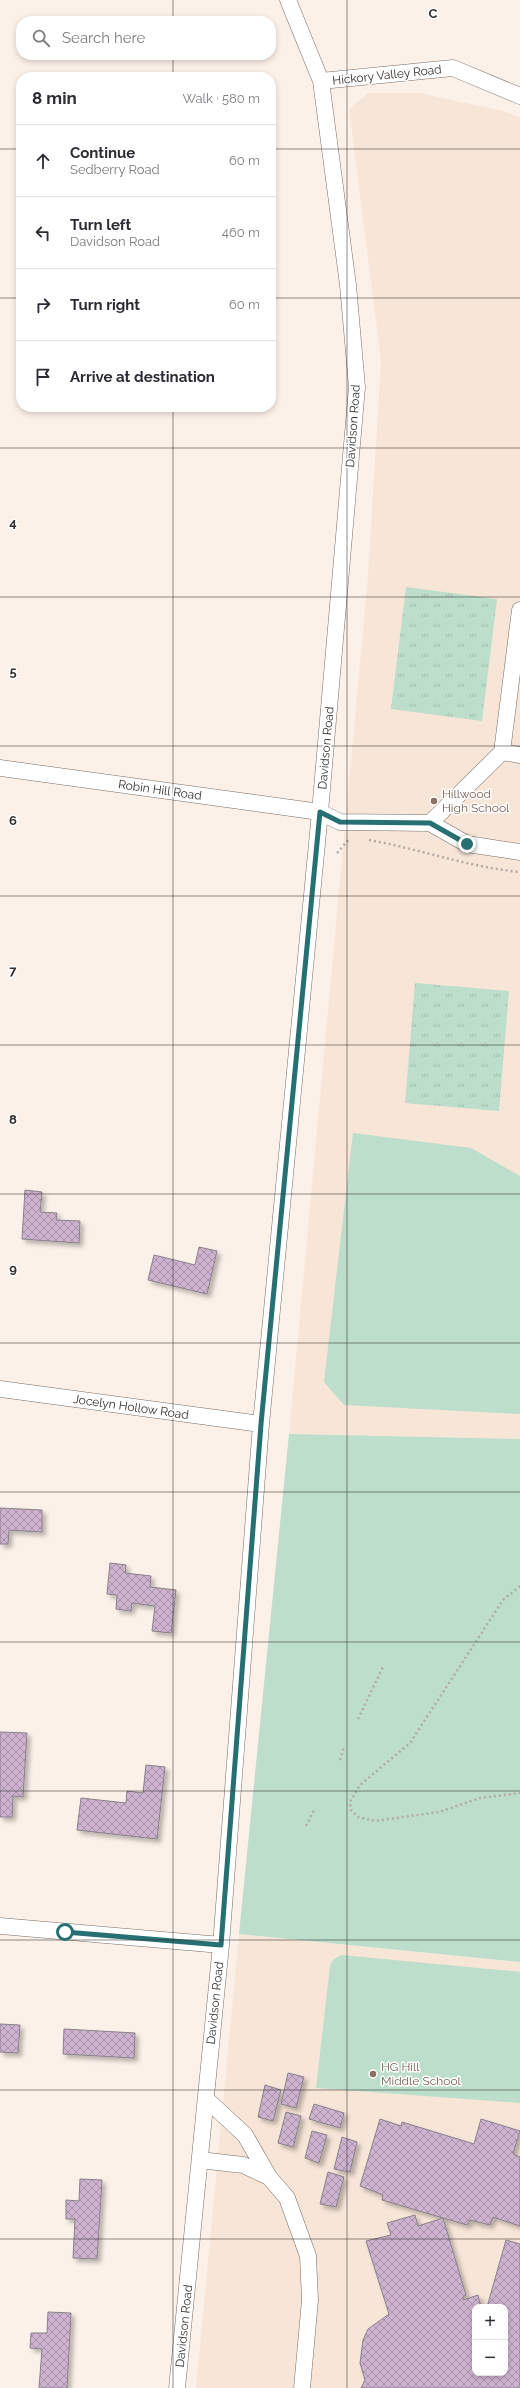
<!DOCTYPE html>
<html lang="en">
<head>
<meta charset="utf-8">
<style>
  :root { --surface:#fff; --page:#f2f2f3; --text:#2b2b33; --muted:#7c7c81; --line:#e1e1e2 }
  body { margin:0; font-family:Raleway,sans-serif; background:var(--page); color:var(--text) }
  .controls { position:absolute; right:12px; bottom:12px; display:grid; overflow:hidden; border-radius:8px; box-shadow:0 2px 6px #0003 }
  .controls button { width:36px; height:36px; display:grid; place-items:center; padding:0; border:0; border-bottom:1px solid var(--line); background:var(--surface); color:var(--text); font:20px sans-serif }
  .stop { position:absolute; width:12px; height:12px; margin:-9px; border:3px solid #267074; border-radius:50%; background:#fff }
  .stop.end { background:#267074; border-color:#fff; box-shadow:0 1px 4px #0008 }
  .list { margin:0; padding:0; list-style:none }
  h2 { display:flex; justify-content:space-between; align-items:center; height:52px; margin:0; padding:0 16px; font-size:17px }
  h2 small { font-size:13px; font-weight:400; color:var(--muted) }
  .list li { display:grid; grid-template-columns:26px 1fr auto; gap:12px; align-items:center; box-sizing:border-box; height:72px; padding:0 16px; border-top:1px solid var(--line) }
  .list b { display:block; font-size:15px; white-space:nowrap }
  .list p { margin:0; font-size:13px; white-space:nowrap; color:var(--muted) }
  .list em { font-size:13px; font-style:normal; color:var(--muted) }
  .icon { flex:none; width:22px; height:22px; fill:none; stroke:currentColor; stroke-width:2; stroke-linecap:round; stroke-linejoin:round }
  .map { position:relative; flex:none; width:520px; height:2388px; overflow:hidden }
  .search { position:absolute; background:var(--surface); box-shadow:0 2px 6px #0003; left:16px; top:16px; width:260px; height:44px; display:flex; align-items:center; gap:10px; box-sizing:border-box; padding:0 14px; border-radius:16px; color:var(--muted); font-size:15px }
  .panel { position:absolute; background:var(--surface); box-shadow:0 2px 6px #0003; left:16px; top:72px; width:260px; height:340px; border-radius:16px }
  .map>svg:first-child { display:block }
</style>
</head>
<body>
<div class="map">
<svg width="520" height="2388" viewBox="0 0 520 2388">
  <defs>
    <pattern id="park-tufts" width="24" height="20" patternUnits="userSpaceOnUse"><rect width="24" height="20" fill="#bcdecb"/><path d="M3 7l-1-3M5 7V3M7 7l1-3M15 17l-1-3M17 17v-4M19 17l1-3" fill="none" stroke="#a2bfae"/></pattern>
    <pattern id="building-cross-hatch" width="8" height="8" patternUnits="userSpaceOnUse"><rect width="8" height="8" fill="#ceb3d0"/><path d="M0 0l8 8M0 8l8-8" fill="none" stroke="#a892a9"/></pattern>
    <filter id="shadow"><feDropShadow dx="3.5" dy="3.5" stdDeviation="2" flood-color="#0004"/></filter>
  </defs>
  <rect width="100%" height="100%" fill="#fcf1e9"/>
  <path fill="#f7e5d8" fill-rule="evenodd" d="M368,93H419L503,111L520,117V1439L289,1434L368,576L381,361L349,109Z
    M239,1934L520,1962V2388H196ZM475,2307H505V2373H475Z"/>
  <path fill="#bcdecb" d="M353,1133L471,1148L520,1176V1414L344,1405L324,1382Z
    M289,1434L520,1439V1962L239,1934Z
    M341,1955L520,1972V2103L316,2088L330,1966L333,1960Z"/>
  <path fill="url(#park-tufts)" d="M406,587L497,599L482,721L391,709Z
    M415,983L509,991L499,1111L405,1103Z"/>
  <path fill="url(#building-cross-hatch)" stroke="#888089" filter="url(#shadow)" d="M25,1190L42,1192L40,1212L57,1213L56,1220L80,1221L79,1243L22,1239Z
    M199,1247L217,1251L207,1294L148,1280L154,1255L195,1265Z
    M0,1508L42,1510V1532L9,1530L8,1544H0Z
    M110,1563L126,1565L125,1573L151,1576L150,1587L176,1590L171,1633L152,1631L155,1606L132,1603L131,1611L116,1609L117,1595L107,1594Z
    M0,1732L27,1733L23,1797L13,1796L12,1817H0Z
    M146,1765L165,1767L157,1839L77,1830L81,1798L126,1803L127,1791L143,1793Z
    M0,2024L20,2025L18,2053L0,2052Z
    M64,2029L135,2033L134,2058L63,2054Z
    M288,2073L304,2077L296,2108L281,2104Z
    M265,2085L281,2090L273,2121L258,2117Z
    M314,2104L344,2113L340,2128L309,2119Z
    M286,2112L301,2116L293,2147L278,2143Z
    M380,2119L401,2126L402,2122L474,2144L481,2119L520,2131L513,2154L520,2157V2226L493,2217L490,2225L470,2220L467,2225L382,2200L383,2195L360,2186Z
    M312,2131L327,2135L319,2163L305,2158Z
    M342,2137L357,2142L350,2172L334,2169Z
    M328,2172L344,2177L336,2207L320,2204Z
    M80,2179L102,2180L97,2259L73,2258L75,2219H66V2200L79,2201Z
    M415,2215L418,2226L443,2218L466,2295L463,2297V2300L478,2295L481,2307H475V2373H505V2307H487L506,2240L520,2244V2388H361L365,2380L360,2363L363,2340L368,2329L389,2314L366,2241L391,2235L387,2223Z
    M48,2312L71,2313L67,2388H39L42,2349L30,2348L31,2333H47Z"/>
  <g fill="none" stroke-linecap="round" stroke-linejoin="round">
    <g stroke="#766d65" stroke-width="17">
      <path id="minor" d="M321,81L453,68L520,96
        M502,752L520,610
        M0,768L320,812L340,822L430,823L467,844L520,852
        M430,823L502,752L520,755
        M0,1389L261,1424
        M0,1926L221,1945
        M206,2099L245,2135L269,2177L287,2198L308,2256L310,2300L302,2388
        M200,2160L243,2165L269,2177
        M177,2388L221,1945L261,1424L320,812L357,387L348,285L321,81L288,0"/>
    </g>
    <path stroke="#b3aba4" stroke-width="2.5" stroke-dasharray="2 3" stroke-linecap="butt" d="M369,840C420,849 468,867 520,872
      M337,853L350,838
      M520,1586L503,1600L410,1743L360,1785L350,1802L351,1810L358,1817L375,1821L439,1812L480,1798L520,1793
      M358,1719L384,1665
      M340,1760L344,1747
      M306,1826L315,1808"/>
    <use href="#minor" stroke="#fff" stroke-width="16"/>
  </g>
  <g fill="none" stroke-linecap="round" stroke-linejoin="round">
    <path stroke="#267074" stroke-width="5" d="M65,1932L221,1945L261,1424L320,812L340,822L430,823L467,844"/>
  </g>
  <path fill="none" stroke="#342f2c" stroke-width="1" stroke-opacity="0.55" d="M173,0V21M347,0V2388M173,55V77M0,149H21M271,149H520M0,298H21M271,298H520M173,407V2388M0,448H520M0,597H520M0,746H520M0,896H520M0,1045H520M0,1194H520M0,1343H520M0,1492H520M0,1642H520M0,1791H520M0,1940H520M0,2090H520M0,2239H520"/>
  <g fill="#8d6e63" stroke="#fff" stroke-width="1.5">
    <circle cx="434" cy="801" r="4"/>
    <circle cx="373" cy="2074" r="4"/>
  </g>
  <g text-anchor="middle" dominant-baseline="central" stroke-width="3" stroke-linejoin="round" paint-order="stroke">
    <g font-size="12" fill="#342f2c" stroke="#fff">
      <text transform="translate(387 75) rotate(-6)">Hickory Valley Road</text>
      <text transform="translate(353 426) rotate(-86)">Davidson Road</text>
      <text transform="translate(326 748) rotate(-85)">Davidson Road</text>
      <text transform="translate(160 790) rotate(8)">Robin Hill Road</text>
      <text transform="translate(131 1407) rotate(8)">Jocelyn Hollow Road</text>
      <text transform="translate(215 2003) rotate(-84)">Davidson Road</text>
      <text transform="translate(184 2326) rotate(-84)">Davidson Road</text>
    </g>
    <g font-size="12" fill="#785e54" stroke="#fff" text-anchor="start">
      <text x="442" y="794">Hillwood<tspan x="442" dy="14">High School</tspan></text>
      <text x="381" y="2067">HG Hill<tspan x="381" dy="14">Middle School</tspan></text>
    </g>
  </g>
  <g font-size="13" text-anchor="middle" font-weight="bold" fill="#342f2c" stroke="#fff" stroke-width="3" stroke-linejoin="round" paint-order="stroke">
    <text x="433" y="18">C</text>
    <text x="13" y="527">4</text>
    <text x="13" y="676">5</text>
    <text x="13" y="825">6</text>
    <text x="13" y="975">7</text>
    <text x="13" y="1124">8</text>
    <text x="13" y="1273">9</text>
  </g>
</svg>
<div class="controls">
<button>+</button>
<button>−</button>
</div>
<div class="stop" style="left:65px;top:1932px"></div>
<div class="stop end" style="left:467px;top:844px"></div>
<div class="search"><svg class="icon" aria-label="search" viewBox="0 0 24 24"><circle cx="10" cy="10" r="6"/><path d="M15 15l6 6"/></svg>Search here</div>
<section class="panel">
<h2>8 min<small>Walk · 580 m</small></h2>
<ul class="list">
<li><svg class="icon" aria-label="ahead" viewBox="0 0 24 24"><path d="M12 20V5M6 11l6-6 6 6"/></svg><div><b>Continue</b><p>Sedberry Road</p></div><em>60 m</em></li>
<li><svg class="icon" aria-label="left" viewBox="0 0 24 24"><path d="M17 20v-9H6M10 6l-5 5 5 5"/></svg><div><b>Turn left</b><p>Davidson Road</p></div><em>460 m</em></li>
<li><svg class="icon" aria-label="right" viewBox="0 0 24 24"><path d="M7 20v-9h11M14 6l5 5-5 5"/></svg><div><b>Turn right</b></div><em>60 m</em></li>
<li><svg class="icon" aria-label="arrive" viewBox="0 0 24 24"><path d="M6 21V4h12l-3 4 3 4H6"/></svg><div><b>Arrive at destination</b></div></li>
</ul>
</section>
</div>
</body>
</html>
